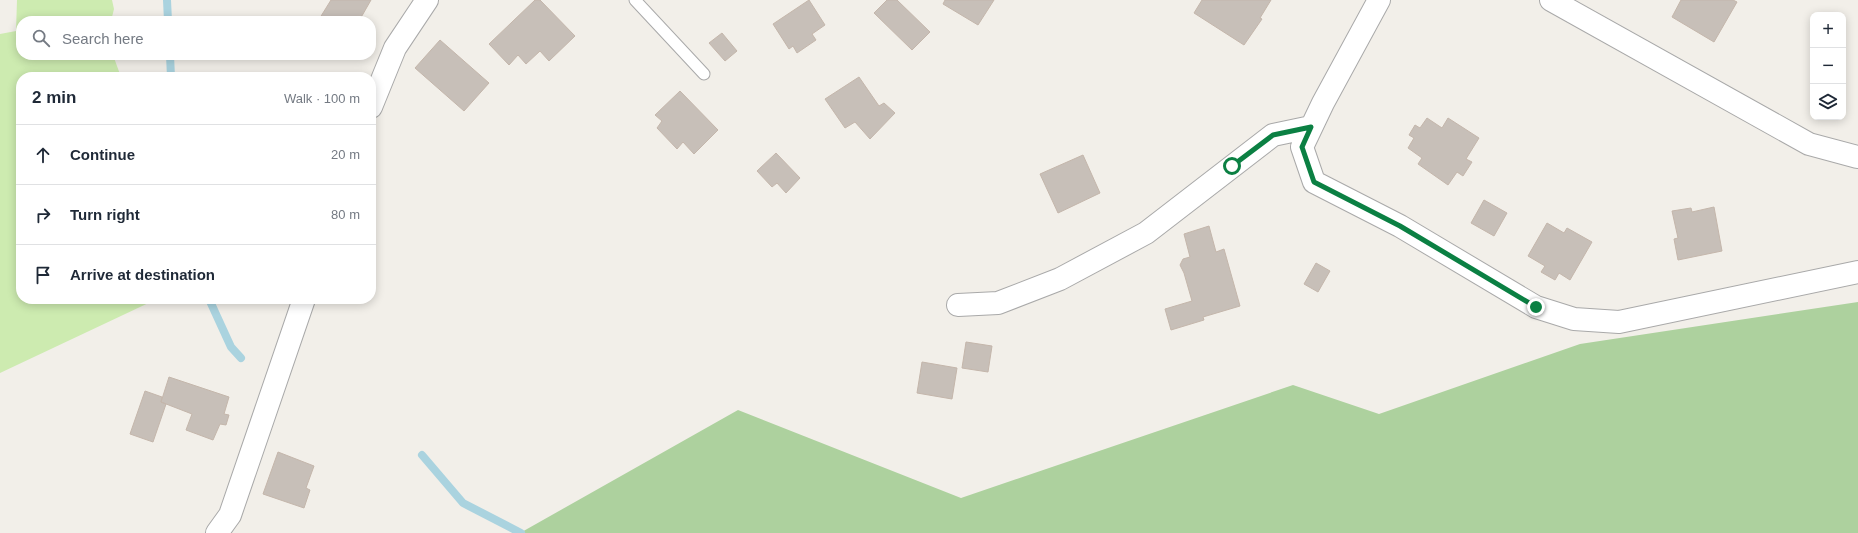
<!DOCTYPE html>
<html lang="en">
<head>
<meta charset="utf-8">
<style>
  :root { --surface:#fff; --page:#f6f6f7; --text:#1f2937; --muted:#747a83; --line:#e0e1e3 }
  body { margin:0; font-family:Helvetica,sans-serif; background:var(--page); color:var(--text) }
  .controls { position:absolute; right:12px; top:12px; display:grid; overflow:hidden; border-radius:8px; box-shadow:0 2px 10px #0003 }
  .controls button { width:36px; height:36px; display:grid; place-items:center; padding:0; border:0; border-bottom:1px solid var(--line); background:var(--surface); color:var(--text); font:20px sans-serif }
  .stop { position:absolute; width:12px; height:12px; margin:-9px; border:3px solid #0b8043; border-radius:50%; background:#fff }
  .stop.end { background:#0b8043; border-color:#fff; box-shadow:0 1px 4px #0008 }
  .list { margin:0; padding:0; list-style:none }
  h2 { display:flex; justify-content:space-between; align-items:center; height:52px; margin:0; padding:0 16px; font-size:17px }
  h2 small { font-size:13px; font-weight:400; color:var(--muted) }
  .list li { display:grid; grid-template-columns:26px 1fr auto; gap:12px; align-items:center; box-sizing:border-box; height:60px; padding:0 16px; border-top:1px solid var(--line) }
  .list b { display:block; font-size:15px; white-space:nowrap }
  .list em { font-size:13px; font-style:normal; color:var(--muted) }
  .icon { flex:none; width:22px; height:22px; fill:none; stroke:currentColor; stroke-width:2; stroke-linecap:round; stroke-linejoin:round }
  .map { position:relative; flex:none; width:1858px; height:533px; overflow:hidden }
  .search { position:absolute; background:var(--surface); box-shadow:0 2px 10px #0003; left:16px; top:16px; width:360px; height:44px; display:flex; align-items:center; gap:10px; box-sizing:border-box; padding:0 14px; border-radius:16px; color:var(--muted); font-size:15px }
  .panel { position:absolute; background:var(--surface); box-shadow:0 2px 10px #0003; left:16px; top:72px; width:360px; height:232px; border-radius:16px }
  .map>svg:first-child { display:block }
</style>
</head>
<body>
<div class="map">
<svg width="1858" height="533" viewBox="0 0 1858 533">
  <rect width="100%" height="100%" fill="#f2efe9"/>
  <path fill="#cdebb0" d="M17,0H112L114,9L111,21H21V55H113L121,77H21V299H157L0,373V34L16,31Z"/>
  <path fill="#add19e" d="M1858,302V533H520L738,410L961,498L1293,385L1379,414L1580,344Z"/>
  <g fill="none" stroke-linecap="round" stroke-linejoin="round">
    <path stroke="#aad3df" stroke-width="8" d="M167,0L168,21
      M170,55L171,77
      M209,299L231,347L241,358
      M422,455L463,503L521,533"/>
  </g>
  <path fill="#c7bfb8" stroke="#c4b6ab" d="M331,0H371L359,21H318Z
    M535,0H540L575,36L549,61L540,51L526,64L518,55L509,65L489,44Z
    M809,0L825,25L812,34L816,40L797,53L793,46L789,49L773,24Z
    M887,0H897L930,32L912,50L874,13Z
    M945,0H994L978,25L943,4Z
    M1202,0H1271L1260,18L1262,19L1244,45L1194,13Z
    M1681,0H1733L1737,2L1714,42L1672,17Z
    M722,33L737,51L725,61L709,43Z
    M440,40L489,83L464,111L415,68Z
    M859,77L879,106L884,103L895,113L870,139L855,122L845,128L825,99Z
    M680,91L718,130L694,154L683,142L677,149L657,128L662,121L655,115Z
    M1427,118L1442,128L1448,118L1479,138L1466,159L1472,162L1463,176L1457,172L1448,185L1418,164L1422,158L1408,148L1414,138L1409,135L1415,125L1420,128Z
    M776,153L800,178L786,193L777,183L772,187L757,171Z
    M1083,155L1100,193L1058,213L1040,174Z
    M1484,200L1507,213L1494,236L1471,223Z
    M1714,207L1722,251L1678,260L1674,239L1678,238L1672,211L1691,208L1692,212Z
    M1547,223L1564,233L1567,228L1592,242L1570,280L1559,273L1555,280L1541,272L1545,266L1528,256Z
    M1209,226L1216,252L1224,249L1240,306L1203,317L1204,320L1171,330L1165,309L1192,301L1184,273L1180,265L1183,259L1190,257L1184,234Z
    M1316,263L1330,271L1318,292L1304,284Z
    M966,342L992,346L988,372L962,368Z
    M922,362L957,368L952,399L917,393Z
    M169,377L229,397L224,414L229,415L226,425L220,424L213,440L186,430L192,414L161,402Z
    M145,391L162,397L161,402L166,404L153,442L130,434Z
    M278,452L314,466L306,488L310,490L304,508L263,494Z"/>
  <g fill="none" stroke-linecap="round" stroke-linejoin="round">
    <g stroke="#a9a9a9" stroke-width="13">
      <path id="service" d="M635,0L704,74"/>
    </g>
    <g stroke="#a9a9a9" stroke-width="24">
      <path id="minor" d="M1379,0L1323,103L1302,147L1314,182L1400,226L1536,307L1574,319L1619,322L1858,272
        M1551,0L1809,144L1857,157
        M958,305L998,303L1060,279L1146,233L1273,135L1311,127"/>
    </g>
    <g stroke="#a9a9a9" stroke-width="24">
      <path id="tertiary" d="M371,107L395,48L427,0
        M217,533L230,515L304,299"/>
    </g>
    <use href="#service" stroke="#fff" stroke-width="11"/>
    <use href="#minor" stroke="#fff" stroke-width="22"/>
    <use href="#tertiary" stroke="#fff" stroke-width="22"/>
  </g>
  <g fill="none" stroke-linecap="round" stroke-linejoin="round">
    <path stroke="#0b8043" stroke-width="5" d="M1232,166L1273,135L1311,127L1302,147L1314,182L1400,226L1536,307"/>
  </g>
</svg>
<div class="controls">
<button>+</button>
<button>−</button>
<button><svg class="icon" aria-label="layers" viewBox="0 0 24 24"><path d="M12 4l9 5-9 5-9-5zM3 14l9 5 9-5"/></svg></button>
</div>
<div class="stop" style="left:1232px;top:166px"></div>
<div class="stop end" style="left:1536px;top:307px"></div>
<div class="search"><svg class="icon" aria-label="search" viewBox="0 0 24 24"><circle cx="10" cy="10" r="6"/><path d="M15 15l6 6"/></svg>Search here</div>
<section class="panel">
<h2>2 min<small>Walk · 100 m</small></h2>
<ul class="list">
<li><svg class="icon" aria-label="ahead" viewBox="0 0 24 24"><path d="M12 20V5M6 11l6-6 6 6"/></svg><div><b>Continue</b></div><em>20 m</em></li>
<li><svg class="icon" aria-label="right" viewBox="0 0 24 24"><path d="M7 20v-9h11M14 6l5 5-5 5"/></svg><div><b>Turn right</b></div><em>80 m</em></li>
<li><svg class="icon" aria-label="arrive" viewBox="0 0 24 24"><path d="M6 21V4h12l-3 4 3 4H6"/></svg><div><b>Arrive at destination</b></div></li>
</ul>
</section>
</div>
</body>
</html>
